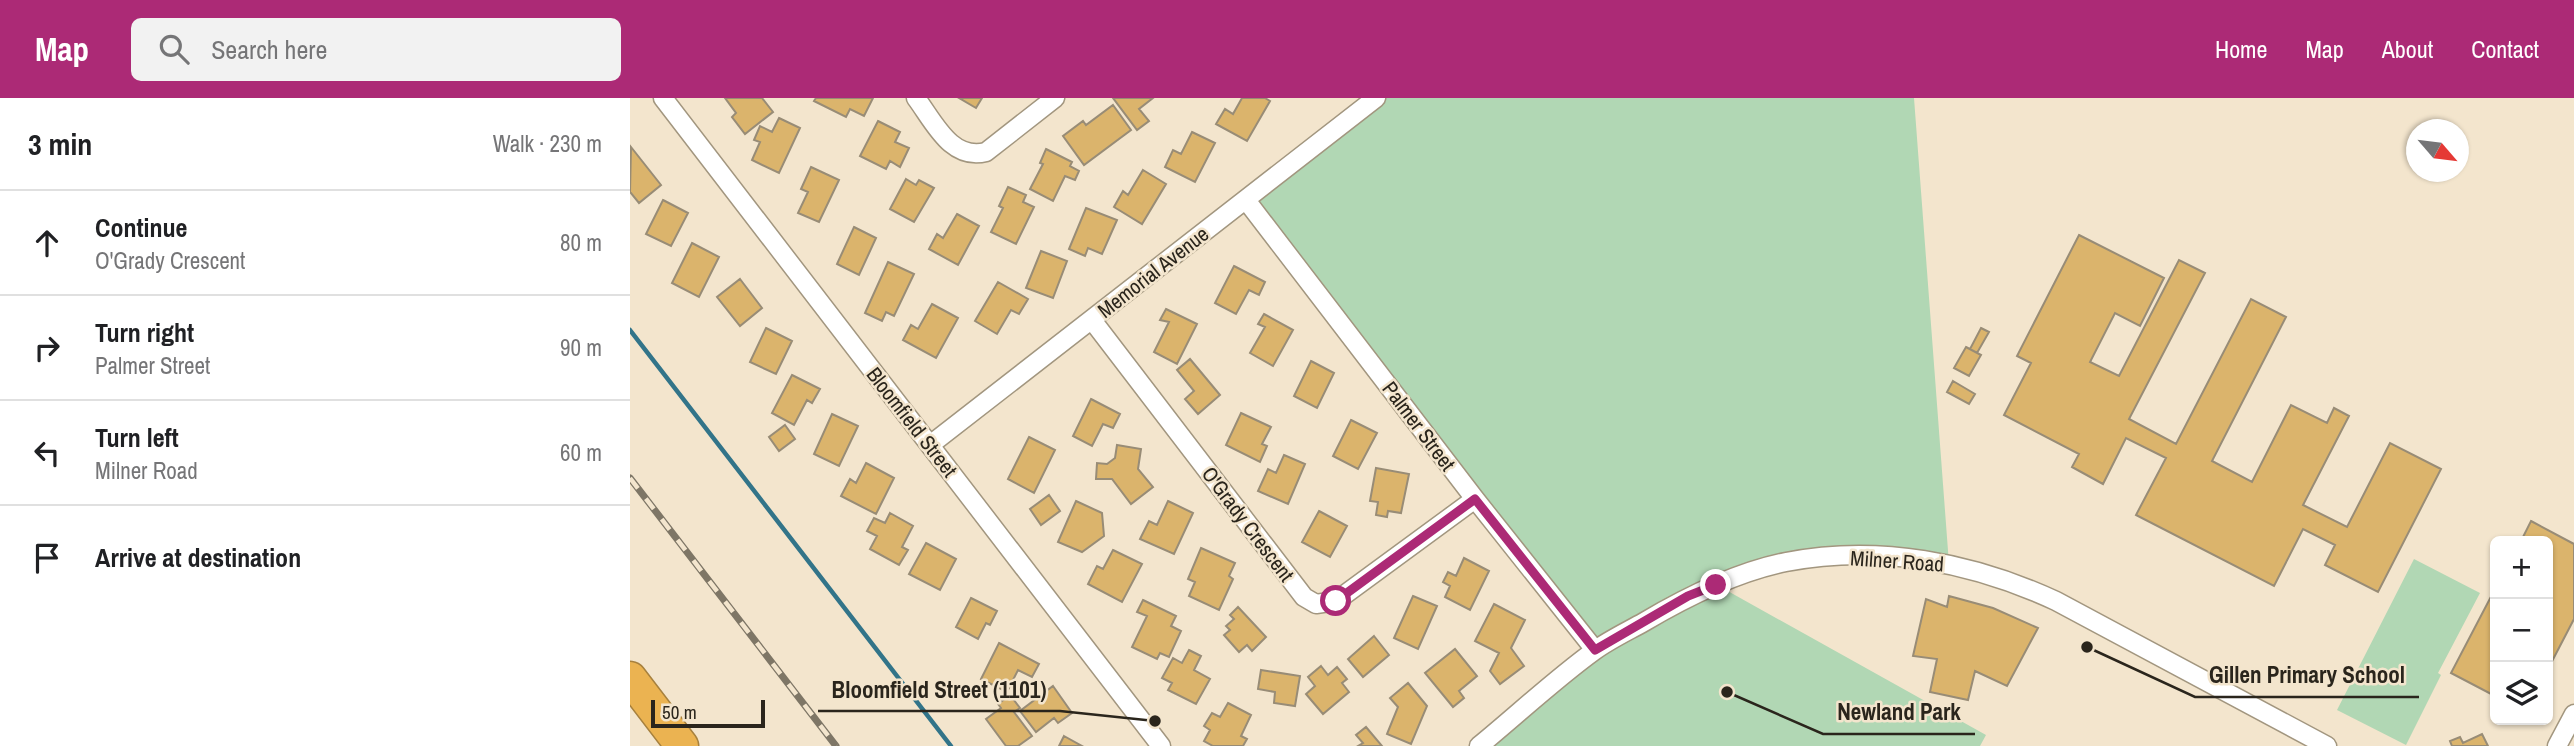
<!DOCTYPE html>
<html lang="en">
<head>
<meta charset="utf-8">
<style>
  :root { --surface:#fff; --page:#f2f2f2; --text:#202124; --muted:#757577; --line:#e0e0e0; --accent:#ac2a76 }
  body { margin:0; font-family:"Archivo Narrow",sans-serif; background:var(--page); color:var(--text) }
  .controls { position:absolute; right:21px; bottom:21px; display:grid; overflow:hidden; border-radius:10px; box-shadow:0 2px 5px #0004 }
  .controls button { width:63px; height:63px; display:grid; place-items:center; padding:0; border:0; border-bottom:2px solid var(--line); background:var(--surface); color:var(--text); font:35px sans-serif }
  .compass { position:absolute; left:1776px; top:21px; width:63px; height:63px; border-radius:50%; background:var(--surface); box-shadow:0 2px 5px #0004; rotate:118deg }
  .scale { position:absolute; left:21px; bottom:18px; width:114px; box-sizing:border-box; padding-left:7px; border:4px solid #2a251c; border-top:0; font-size:19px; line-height:24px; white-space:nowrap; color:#2a251c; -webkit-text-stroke:5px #f3e5cd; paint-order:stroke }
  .stop { position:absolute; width:21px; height:21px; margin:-16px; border:5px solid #ac2a76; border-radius:50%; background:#fff }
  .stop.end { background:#ac2a76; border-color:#fff; box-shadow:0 2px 7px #0008 }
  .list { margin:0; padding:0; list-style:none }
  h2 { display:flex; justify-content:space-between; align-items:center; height:91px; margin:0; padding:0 28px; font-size:30px }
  h2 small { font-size:23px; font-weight:400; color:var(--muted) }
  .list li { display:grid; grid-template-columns:46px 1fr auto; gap:21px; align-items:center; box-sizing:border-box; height:105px; padding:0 28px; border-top:2px solid var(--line) }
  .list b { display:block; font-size:26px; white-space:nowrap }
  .list p { margin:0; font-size:23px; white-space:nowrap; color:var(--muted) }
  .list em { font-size:23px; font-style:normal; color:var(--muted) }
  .icon { flex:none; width:38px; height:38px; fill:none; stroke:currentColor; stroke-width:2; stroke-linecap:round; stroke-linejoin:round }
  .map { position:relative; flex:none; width:1944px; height:648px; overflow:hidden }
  header { display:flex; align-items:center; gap:42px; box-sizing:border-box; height:98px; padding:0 35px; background:var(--accent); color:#fff }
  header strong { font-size:33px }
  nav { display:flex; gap:38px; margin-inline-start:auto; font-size:24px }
  .search { width:490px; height:63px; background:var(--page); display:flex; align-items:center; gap:18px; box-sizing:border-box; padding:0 24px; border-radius:10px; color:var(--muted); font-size:26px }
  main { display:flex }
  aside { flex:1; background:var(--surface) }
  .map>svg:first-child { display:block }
</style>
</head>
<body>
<header>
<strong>Map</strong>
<div class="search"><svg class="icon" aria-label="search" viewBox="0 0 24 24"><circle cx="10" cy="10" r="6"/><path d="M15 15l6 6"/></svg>Search here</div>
<nav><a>Home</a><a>Map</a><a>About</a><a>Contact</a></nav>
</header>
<main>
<aside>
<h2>3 min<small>Walk · 230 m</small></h2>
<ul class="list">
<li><svg class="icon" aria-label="ahead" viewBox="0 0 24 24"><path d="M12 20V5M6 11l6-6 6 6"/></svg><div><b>Continue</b><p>O'Grady Crescent</p></div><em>80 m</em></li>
<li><svg class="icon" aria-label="right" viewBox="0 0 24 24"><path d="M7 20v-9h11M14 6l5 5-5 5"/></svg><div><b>Turn right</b><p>Palmer Street</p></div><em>90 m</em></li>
<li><svg class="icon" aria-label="left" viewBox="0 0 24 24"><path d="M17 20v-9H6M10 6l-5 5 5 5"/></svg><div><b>Turn left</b><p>Milner Road</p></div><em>60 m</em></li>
<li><svg class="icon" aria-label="arrive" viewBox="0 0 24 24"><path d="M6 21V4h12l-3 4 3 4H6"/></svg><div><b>Arrive at destination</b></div></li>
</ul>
</aside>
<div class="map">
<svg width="1944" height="648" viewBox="0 0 1944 648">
  <rect width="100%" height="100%" fill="#f3e5cd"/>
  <path fill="#b1d7b4" d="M746,0H1284L1319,466L1216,458L1087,487L1356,637L1350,648H849L965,552L616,102Z
    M1784,461L1850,495L1808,575L1811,577L1776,647L1707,612Z"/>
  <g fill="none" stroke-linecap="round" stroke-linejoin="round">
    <path stroke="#327489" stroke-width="4.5" d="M0,232L321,648"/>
  </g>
  <path fill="#dbb46c" stroke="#988c76" stroke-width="2" d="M95,0H132L143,14L115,36L102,19L106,15Z
    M186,0H243L234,18L220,11L216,19L184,3Z
    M329,0H352L346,10Z
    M483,0H523L509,11L519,23L507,32Z
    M612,0H635L640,3L617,43L586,26L595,11L603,16Z
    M483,7L501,32L454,67L433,38L453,23L456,27Z
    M149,20L170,30L149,75L122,62L130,44L124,42L130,28L142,34Z
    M248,23L270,34L265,44L279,50L270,69L260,63L256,71L230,58Z
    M562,34L585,45L565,84L535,69L543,52L551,56Z
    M1,49L31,87L9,105L0,94Z
    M416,51L442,64L440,68L449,73L445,82L435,78L423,103L400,91L413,66L410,65Z
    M181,69L209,82L189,124L168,115L178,94L171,91Z
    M513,72L536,86L512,126L484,109L493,93L498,97Z
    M276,81L286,87L289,82L304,90L284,124L260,111Z
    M378,89L396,97L393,104L404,109L386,146L361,134L373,110L369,108Z
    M33,102L58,115L41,148L16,136Z
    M456,110L487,122L472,156L458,150L455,158L439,151Z
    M327,116L349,128L328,167L299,151L307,136L313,140Z
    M224,129L246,140L229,177L207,166Z
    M1449,137L1534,180L1510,228L1485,215L1460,264L1489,278L1549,162L1575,175L1499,321L1546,346L1621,201L1656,219L1582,363L1622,384L1661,307L1697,325L1704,310L1719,318L1673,407L1717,429L1760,345L1811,371L1748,494L1695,467L1705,447L1673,431L1644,488L1506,417L1536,360L1496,340L1473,386L1442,369L1449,356L1374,317L1401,265L1387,258Z
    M62,145L89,159L69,199L42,185Z
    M411,153L437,163L423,200L396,190Z
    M258,164L284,176L264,218L256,214L252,223L235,215Z
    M604,168L635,184L629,197L619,192L606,216L585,205Z
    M110,181L132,210L110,228L87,199Z
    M368,184L398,201L389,216L381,212L367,236L345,223Z
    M302,206L328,220L306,260L273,242L281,227L288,231Z
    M536,211L567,226L547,266L524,254L539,224L530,222Z
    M634,216L663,232L643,268L620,255L635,229L628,226Z
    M136,230L162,243L146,276L120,264Z
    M1351,230L1359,234L1347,255L1340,251Z
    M1336,249L1351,257L1339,278L1324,270Z
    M560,261L590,297L568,316L555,301L564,293L547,272Z
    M681,263L704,275L687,310L664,298Z
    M162,277L190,291L182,305L177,302L164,327L142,315Z
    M1323,283L1345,296L1339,306L1317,294Z
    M461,301L490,316L483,330L473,326L462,348L443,338Z
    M611,315L641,329L632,346L637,348L630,364L596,347Z
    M202,316L228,328L209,368L184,356Z
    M721,322L747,335L728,371L703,358Z
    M155,327L165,341L149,353L139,339Z
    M399,339L425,352L404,395L378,381Z
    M487,347L511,351L508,371L523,389L501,406L482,381H466L467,365L477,366L485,360Z
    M654,357L675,366L658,406L628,393L638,371L646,375Z
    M236,365L264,380L246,416L211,398L220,381L226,385Z
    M746,370L779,376L771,415L758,413L757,419L746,417L748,404L740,403Z
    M419,397L430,413L411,427L400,411Z
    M446,403L472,415L474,438L452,454L428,444Z
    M538,403L563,415L544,456L510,441L519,423L527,427Z
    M689,413L717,428L700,459L672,444Z
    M260,415L283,428L272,449L278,452L269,467L240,451L247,438L237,433L244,420L255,425Z
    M1901,423L1944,446V521L1918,571V443H1891Z
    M296,445L326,461L310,492L279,476Z
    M571,450L605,465L599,478L603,481L589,512L559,498L565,484L558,481Z
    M483,452L512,466L492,504L458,486L467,468L473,471Z
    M834,460L859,473L840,512L815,499L820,488L813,484L818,474L826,478Z
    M1865,491V598L1821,575Z
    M783,498L807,508L788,551L764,540Z
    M1319,498L1363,510L1408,530L1377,588L1345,573L1338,602L1300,594L1307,561L1283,558L1296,501L1317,509Z
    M341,500L367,513L360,527L356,525L348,541L326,529Z
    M513,502L546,518L541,528L551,533L539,559L530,555L527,561L502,549L517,518L507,514Z
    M864,506L895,522L881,550L894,568L870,586L860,573L869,555L845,543Z
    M608,509L636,539L622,553L617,547L609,554L594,537L600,532L596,528L604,521L600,517Z
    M744,538L759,557L733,579L718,561Z
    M369,545L409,566L402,579L388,572L377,594L351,581Z
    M825,551L847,578L829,593L834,600L823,609L795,575Z
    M559,552L571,558L564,572L580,581L566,606L538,592L542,585L532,580L543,560L552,565Z
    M691,568L698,577L707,569L717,581L712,585L719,594L693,616L676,596L685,588L678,579Z
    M631,572L670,578L665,608L644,605L645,594L628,591Z
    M778,585L797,608L781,646L757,636L768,609L760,600Z
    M423,588L442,615L428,625L424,620L406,634L390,613Z
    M380,597L390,610L384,614L402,638L388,648H376L356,621L371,610L368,606Z
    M598,605L621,617L611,638L617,641L613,648H583L574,643L580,632L574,628L582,615L590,619Z
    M736,629L752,648H728L733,645L726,637Z
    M1852,636L1858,648H1822L1820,643L1830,639L1833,645Z
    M434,638L452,648H429Z"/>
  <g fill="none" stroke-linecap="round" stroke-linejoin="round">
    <g stroke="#a2967f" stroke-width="21">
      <path id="street" d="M33,0L531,648
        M286,0C304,24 321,63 356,54L425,0
        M616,102L845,401L965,552
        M462,222L674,499L686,506L706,503L845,401
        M300,347L746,0
        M849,648C887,617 924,582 964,553C979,542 998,533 1014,524C1058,498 1106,474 1156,464C1248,446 1342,464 1426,503L1697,648
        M1927,648L1944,616"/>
    </g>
    <g stroke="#a7813e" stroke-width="35">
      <path id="highway" d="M0,580L52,648"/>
    </g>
    <use href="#street" stroke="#fff" stroke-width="18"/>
    <use href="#highway" stroke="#ebb351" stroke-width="32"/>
    <g stroke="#7e7666" stroke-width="7">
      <path id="rail" d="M0,380L206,648"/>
    </g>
    <use href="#rail" stroke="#f3e5cd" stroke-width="4.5" stroke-dasharray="13" stroke-linecap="butt"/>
  </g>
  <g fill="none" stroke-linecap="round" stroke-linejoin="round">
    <path stroke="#ac2a76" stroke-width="9" d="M706,503L845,401L965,552L1058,498L1086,487"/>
  </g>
  <g text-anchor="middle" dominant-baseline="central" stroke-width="5" stroke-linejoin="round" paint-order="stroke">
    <g font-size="21" fill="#2a251c" stroke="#f3e5cd">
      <text transform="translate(523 174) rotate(-38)">Memorial Avenue</text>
      <text transform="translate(282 324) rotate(52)">Bloomfield Street</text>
      <text transform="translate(789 328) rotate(53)">Palmer Street</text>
      <text transform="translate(618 426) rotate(53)">O'Grady Crescent</text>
      <text transform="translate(1267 463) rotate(4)">Milner Road</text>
    </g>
  </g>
  <path fill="none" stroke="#2a251c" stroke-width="2.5" d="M1457 549L1565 599H1789M525 623L430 613H188M1097 594L1193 636H1345"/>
  <g fill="#2a251c" stroke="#f3e5cd" stroke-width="2.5">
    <circle cx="1457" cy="549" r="7"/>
    <circle cx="525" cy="623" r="7"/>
    <circle cx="1097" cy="594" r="7"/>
  </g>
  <g font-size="23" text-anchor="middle" font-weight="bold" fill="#2a251c" stroke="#f3e5cd" stroke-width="5" stroke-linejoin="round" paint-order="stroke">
    <text x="1677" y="585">Gillen Primary School</text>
    <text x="309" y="600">Bloomfield Street (1101)</text>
    <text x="1269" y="622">Newland Park</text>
  </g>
</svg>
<div class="controls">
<button>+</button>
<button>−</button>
<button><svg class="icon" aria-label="layers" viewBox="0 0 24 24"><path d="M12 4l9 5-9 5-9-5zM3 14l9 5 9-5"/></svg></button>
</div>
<svg class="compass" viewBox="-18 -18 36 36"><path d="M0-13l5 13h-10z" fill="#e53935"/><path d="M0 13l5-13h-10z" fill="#757577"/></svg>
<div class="scale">50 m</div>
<div class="stop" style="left:706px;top:503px"></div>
<div class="stop end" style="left:1086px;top:487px"></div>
</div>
</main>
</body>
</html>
